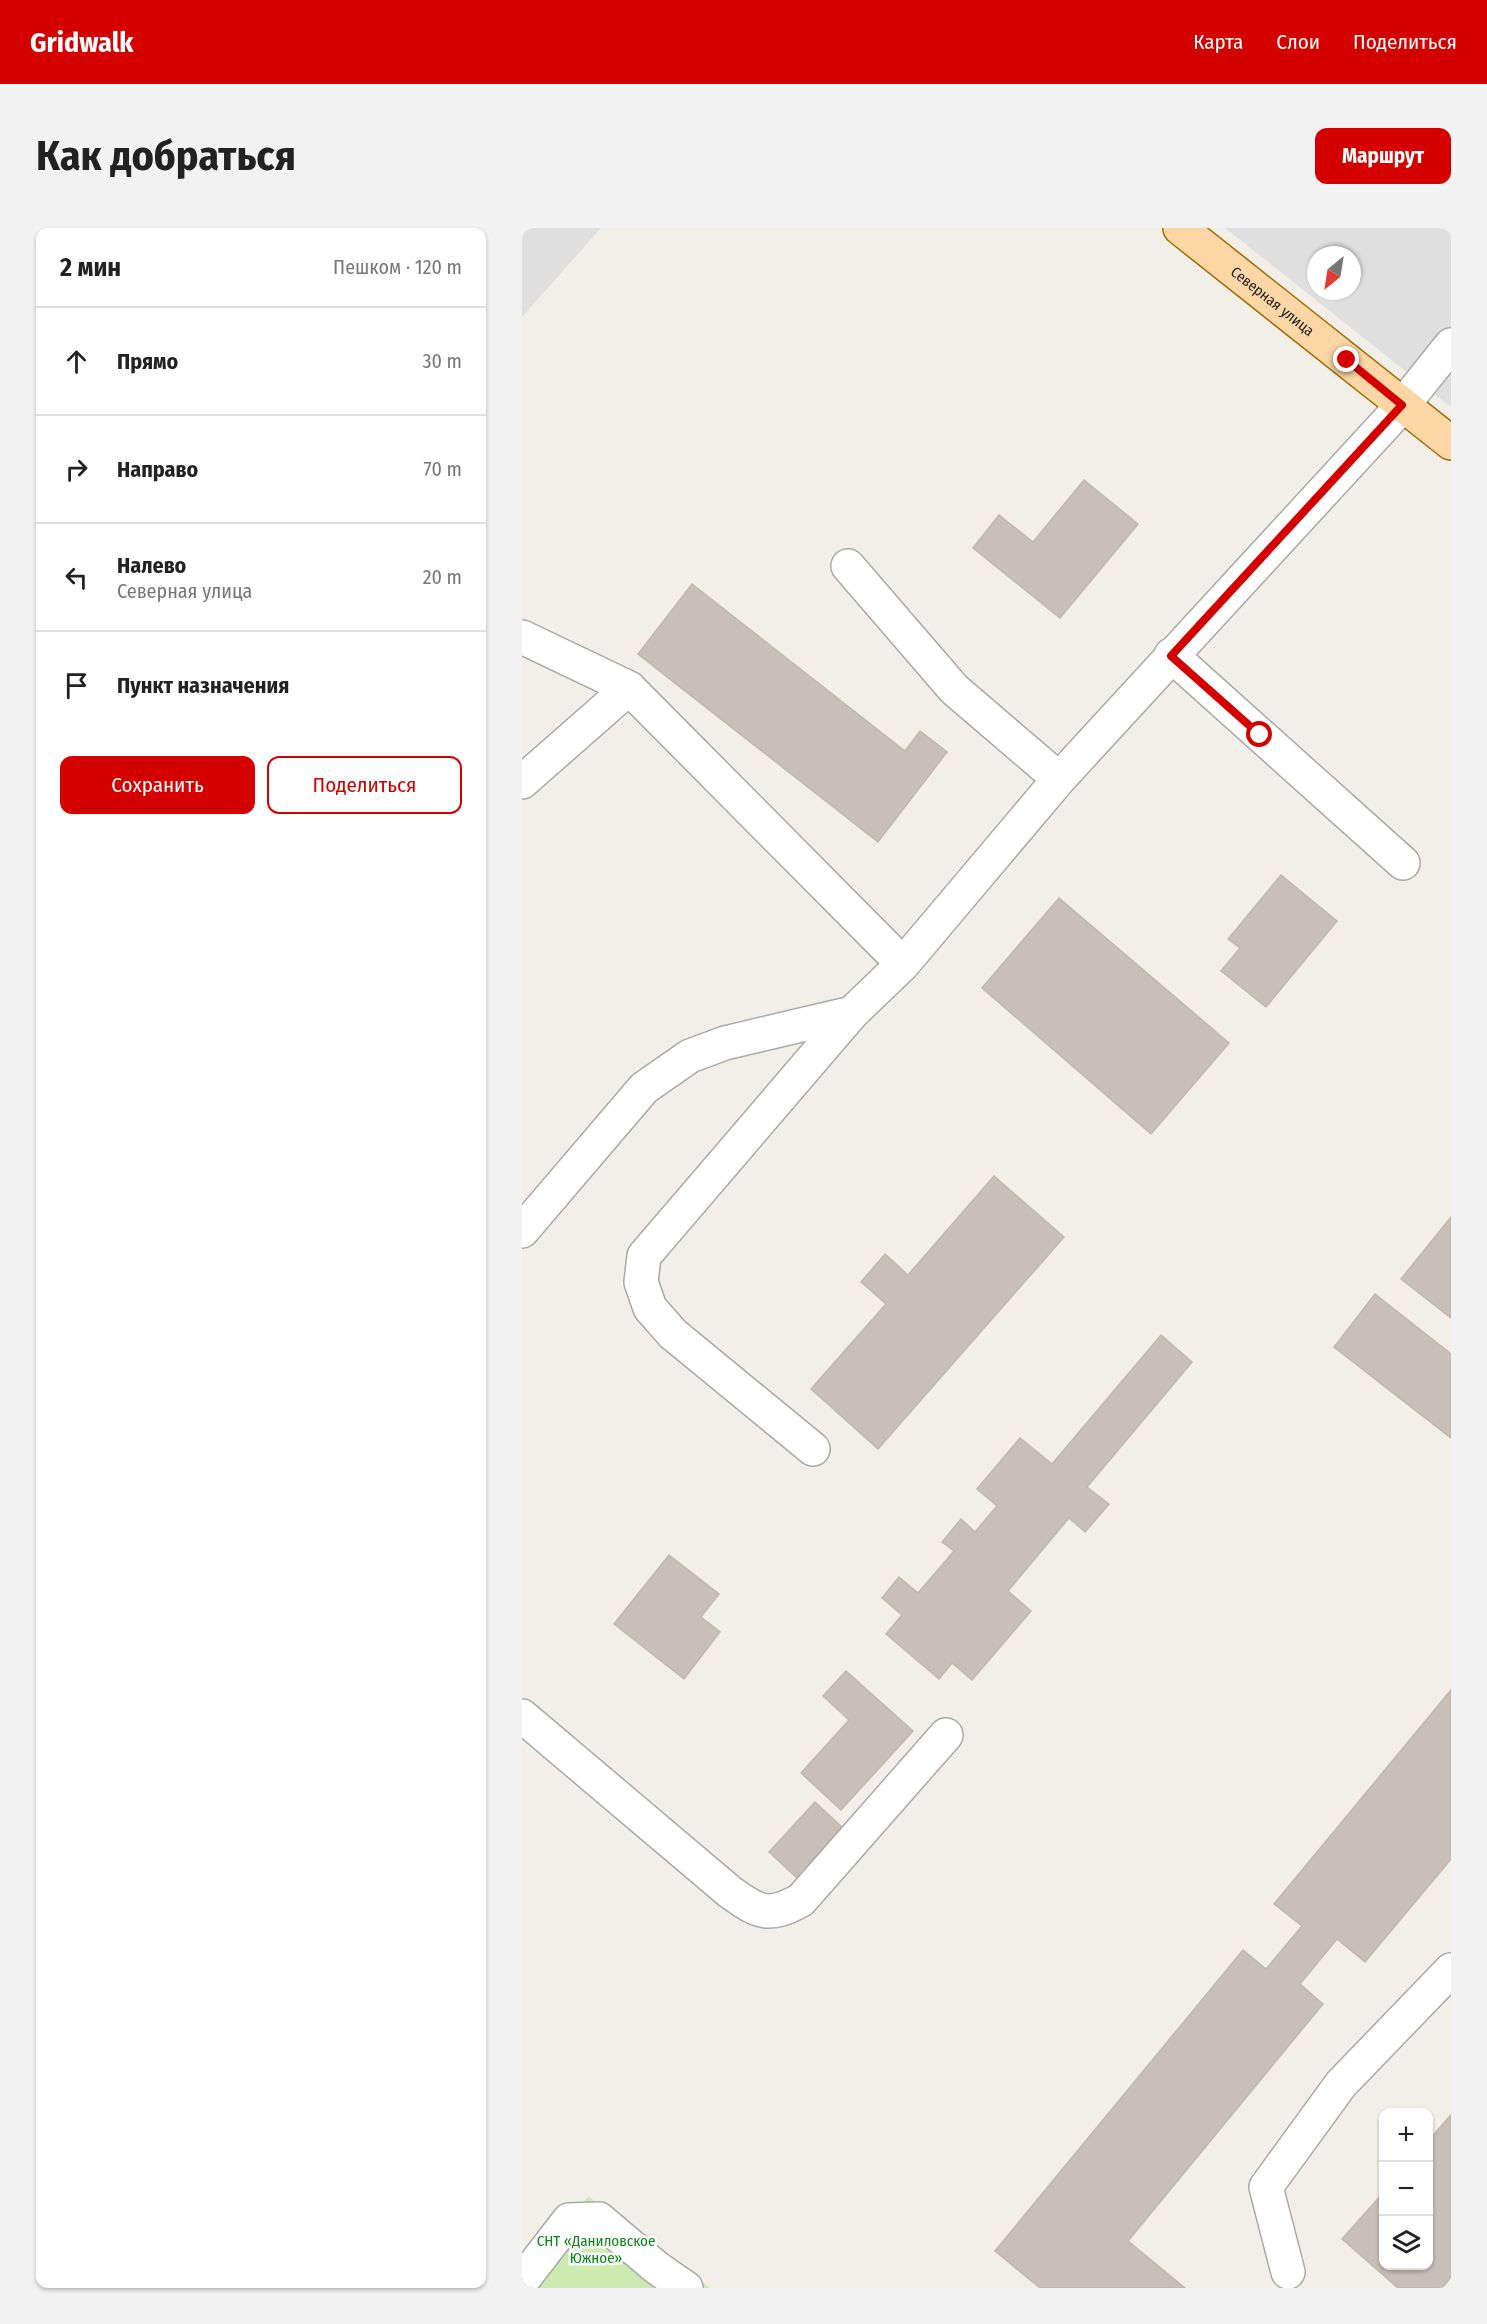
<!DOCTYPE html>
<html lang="ru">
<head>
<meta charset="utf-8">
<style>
  :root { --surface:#fff; --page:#f2f2f2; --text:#222; --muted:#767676; --line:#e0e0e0; --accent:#d40000 }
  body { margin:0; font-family:"Fira Sans Condensed",sans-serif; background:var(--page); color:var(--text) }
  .controls { position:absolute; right:18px; bottom:18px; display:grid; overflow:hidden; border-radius:12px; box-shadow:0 2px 4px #0004 }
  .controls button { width:54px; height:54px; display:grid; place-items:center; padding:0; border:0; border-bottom:2px solid var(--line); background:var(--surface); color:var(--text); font:30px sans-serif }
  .compass { position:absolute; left:785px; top:18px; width:54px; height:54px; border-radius:50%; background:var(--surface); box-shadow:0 2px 4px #0004; rotate:210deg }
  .stop { position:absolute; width:18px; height:18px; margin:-14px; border:4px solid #d40000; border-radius:50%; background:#fff }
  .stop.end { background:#d40000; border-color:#fff; box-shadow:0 2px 6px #0008 }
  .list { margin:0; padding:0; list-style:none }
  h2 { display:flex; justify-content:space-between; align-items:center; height:78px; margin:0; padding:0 24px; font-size:26px }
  h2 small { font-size:20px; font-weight:400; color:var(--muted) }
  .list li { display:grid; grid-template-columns:39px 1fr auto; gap:18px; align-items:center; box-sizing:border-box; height:108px; padding:0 24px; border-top:2px solid var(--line) }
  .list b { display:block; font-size:22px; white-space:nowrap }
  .list p { margin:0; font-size:20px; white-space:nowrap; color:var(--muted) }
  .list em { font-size:20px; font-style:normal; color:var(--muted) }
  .actions { display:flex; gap:12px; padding:18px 24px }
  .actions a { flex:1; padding:14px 0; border:2px solid var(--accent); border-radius:12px; text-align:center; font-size:21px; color:var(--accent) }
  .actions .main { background:var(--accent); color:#fff }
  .icon { flex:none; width:33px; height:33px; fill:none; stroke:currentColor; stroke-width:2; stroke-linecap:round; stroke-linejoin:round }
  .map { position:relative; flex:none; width:929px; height:2060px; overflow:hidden; border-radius:12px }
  header { display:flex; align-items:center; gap:36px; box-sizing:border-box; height:84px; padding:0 30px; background:var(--accent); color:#fff }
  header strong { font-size:28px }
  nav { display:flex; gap:33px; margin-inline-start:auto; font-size:21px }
  .intro { display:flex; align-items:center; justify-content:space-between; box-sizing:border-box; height:144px; padding:0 36px }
  h1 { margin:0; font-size:42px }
  .button { padding:15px 27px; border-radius:12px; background:var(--accent); color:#fff; font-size:21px; font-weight:700 }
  main { display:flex; gap:36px; padding:0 36px }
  aside { flex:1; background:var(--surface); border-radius:12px; box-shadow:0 2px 4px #0004 }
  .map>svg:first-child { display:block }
</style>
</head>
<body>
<header>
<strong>Gridwalk</strong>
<nav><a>Карта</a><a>Слои</a><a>Поделиться</a></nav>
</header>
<div class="intro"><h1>Как добраться</h1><a class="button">Маршрут</a></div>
<main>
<aside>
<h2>2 мин<small>Пешком · 120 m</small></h2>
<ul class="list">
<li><svg class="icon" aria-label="ahead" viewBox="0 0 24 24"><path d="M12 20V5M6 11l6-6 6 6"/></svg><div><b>Прямо</b></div><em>30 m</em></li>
<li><svg class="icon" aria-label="right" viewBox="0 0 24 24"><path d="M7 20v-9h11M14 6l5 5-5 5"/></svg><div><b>Направо</b></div><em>70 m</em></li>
<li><svg class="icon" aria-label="left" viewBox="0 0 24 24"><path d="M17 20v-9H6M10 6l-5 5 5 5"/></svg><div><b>Налево</b><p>Северная улица</p></div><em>20 m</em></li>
<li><svg class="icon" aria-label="arrive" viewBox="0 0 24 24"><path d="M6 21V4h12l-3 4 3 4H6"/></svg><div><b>Пункт назначения</b></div></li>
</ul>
<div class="actions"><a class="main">Сохранить</a><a>Поделиться</a></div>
</aside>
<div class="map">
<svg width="929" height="2060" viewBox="0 0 929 2060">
  <rect width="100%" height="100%" fill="#f2efe9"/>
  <path fill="#e0dfdf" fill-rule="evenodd" d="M0,0H79L0,89Z
    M703,0H929V179ZM794,27H830V63H794Z"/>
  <path fill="#cdebb0" d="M66,1968L188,2060H0Z"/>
  <path fill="#c7bfb8" stroke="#c4b6ab" stroke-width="1.5" d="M562,252L616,296L538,390L451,320L477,287L511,314Z
    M170,356L383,523L398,503L425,524L356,614L116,426Z
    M759,647L815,693L744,779L699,743L718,720L706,711Z
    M537,670L707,815L629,906L460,760Z
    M472,948L542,1009L356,1221L289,1161L364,1076L339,1054L363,1026L386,1047Z
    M929,989V1090L879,1051Z
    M853,1066L929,1126V1210L812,1119Z
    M639,1107L670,1134L565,1259L587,1276L563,1304L547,1290L486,1363L509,1383L450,1452L430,1435L417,1451L364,1406L380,1387L360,1370L377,1349L396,1365L432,1323L420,1314L439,1291L453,1304L475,1278L455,1261L498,1210L530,1236Z
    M147,1327L197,1366L179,1389L198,1404L162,1451L92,1396Z
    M324,1443L391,1503L319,1582L279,1545L327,1492L301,1468Z
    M929,1462V1631L843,1734L815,1711L778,1756L801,1776L606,2013L663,2060H518L473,2023L721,1722L744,1741L780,1698L752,1676Z
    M293,1574L322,1601L276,1651L247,1624Z
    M929,1887V2049L920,2060H876L820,2011L862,1964V2038H906V1913Z"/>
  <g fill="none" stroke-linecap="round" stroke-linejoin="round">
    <g stroke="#a9a9a9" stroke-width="36">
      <path id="minor" d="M326,338L432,461L537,551
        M0,409L107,460
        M649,427L881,635
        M0,554L107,460L381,736
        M0,1003L122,860L168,828L203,815L330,785L381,736L537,551L881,177L929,117
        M291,1221L151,1106L128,1080L119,1054L122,1028L330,785
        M0,1488L208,1664C237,1685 247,1690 279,1672L424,1507
        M766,2044L744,1959L819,1856L929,1742
        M0,2053L47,1992L77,1991L135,2040L164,2060"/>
    </g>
    <g stroke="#a06b00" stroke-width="36">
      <g id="major">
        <path id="s1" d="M658,0L929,215"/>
      </g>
    </g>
    <use href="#minor" stroke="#fff" stroke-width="33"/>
    <use href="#major" stroke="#fcd6a4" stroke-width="33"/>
  </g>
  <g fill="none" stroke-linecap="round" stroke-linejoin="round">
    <path stroke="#d40000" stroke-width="8" d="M738,507L649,428L880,177L825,132"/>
  </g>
  <g text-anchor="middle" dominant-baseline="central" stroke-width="5" stroke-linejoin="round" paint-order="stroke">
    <g font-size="15" fill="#222" stroke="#fff">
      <text stroke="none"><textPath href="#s1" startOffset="118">Северная улица</textPath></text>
    </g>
    <g font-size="15" fill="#0c8416" stroke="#fff">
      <text x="74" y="2013">СНТ «Даниловское<tspan x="74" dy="17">Южное»</tspan></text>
    </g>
  </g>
</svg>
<div class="controls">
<button>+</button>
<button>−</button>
<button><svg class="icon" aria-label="layers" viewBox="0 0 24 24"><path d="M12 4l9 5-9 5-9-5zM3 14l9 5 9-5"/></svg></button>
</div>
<svg class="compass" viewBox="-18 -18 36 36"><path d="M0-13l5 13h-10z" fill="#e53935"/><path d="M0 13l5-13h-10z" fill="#767676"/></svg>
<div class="stop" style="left:738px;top:507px"></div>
<div class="stop end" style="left:825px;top:132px"></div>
</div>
</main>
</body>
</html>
